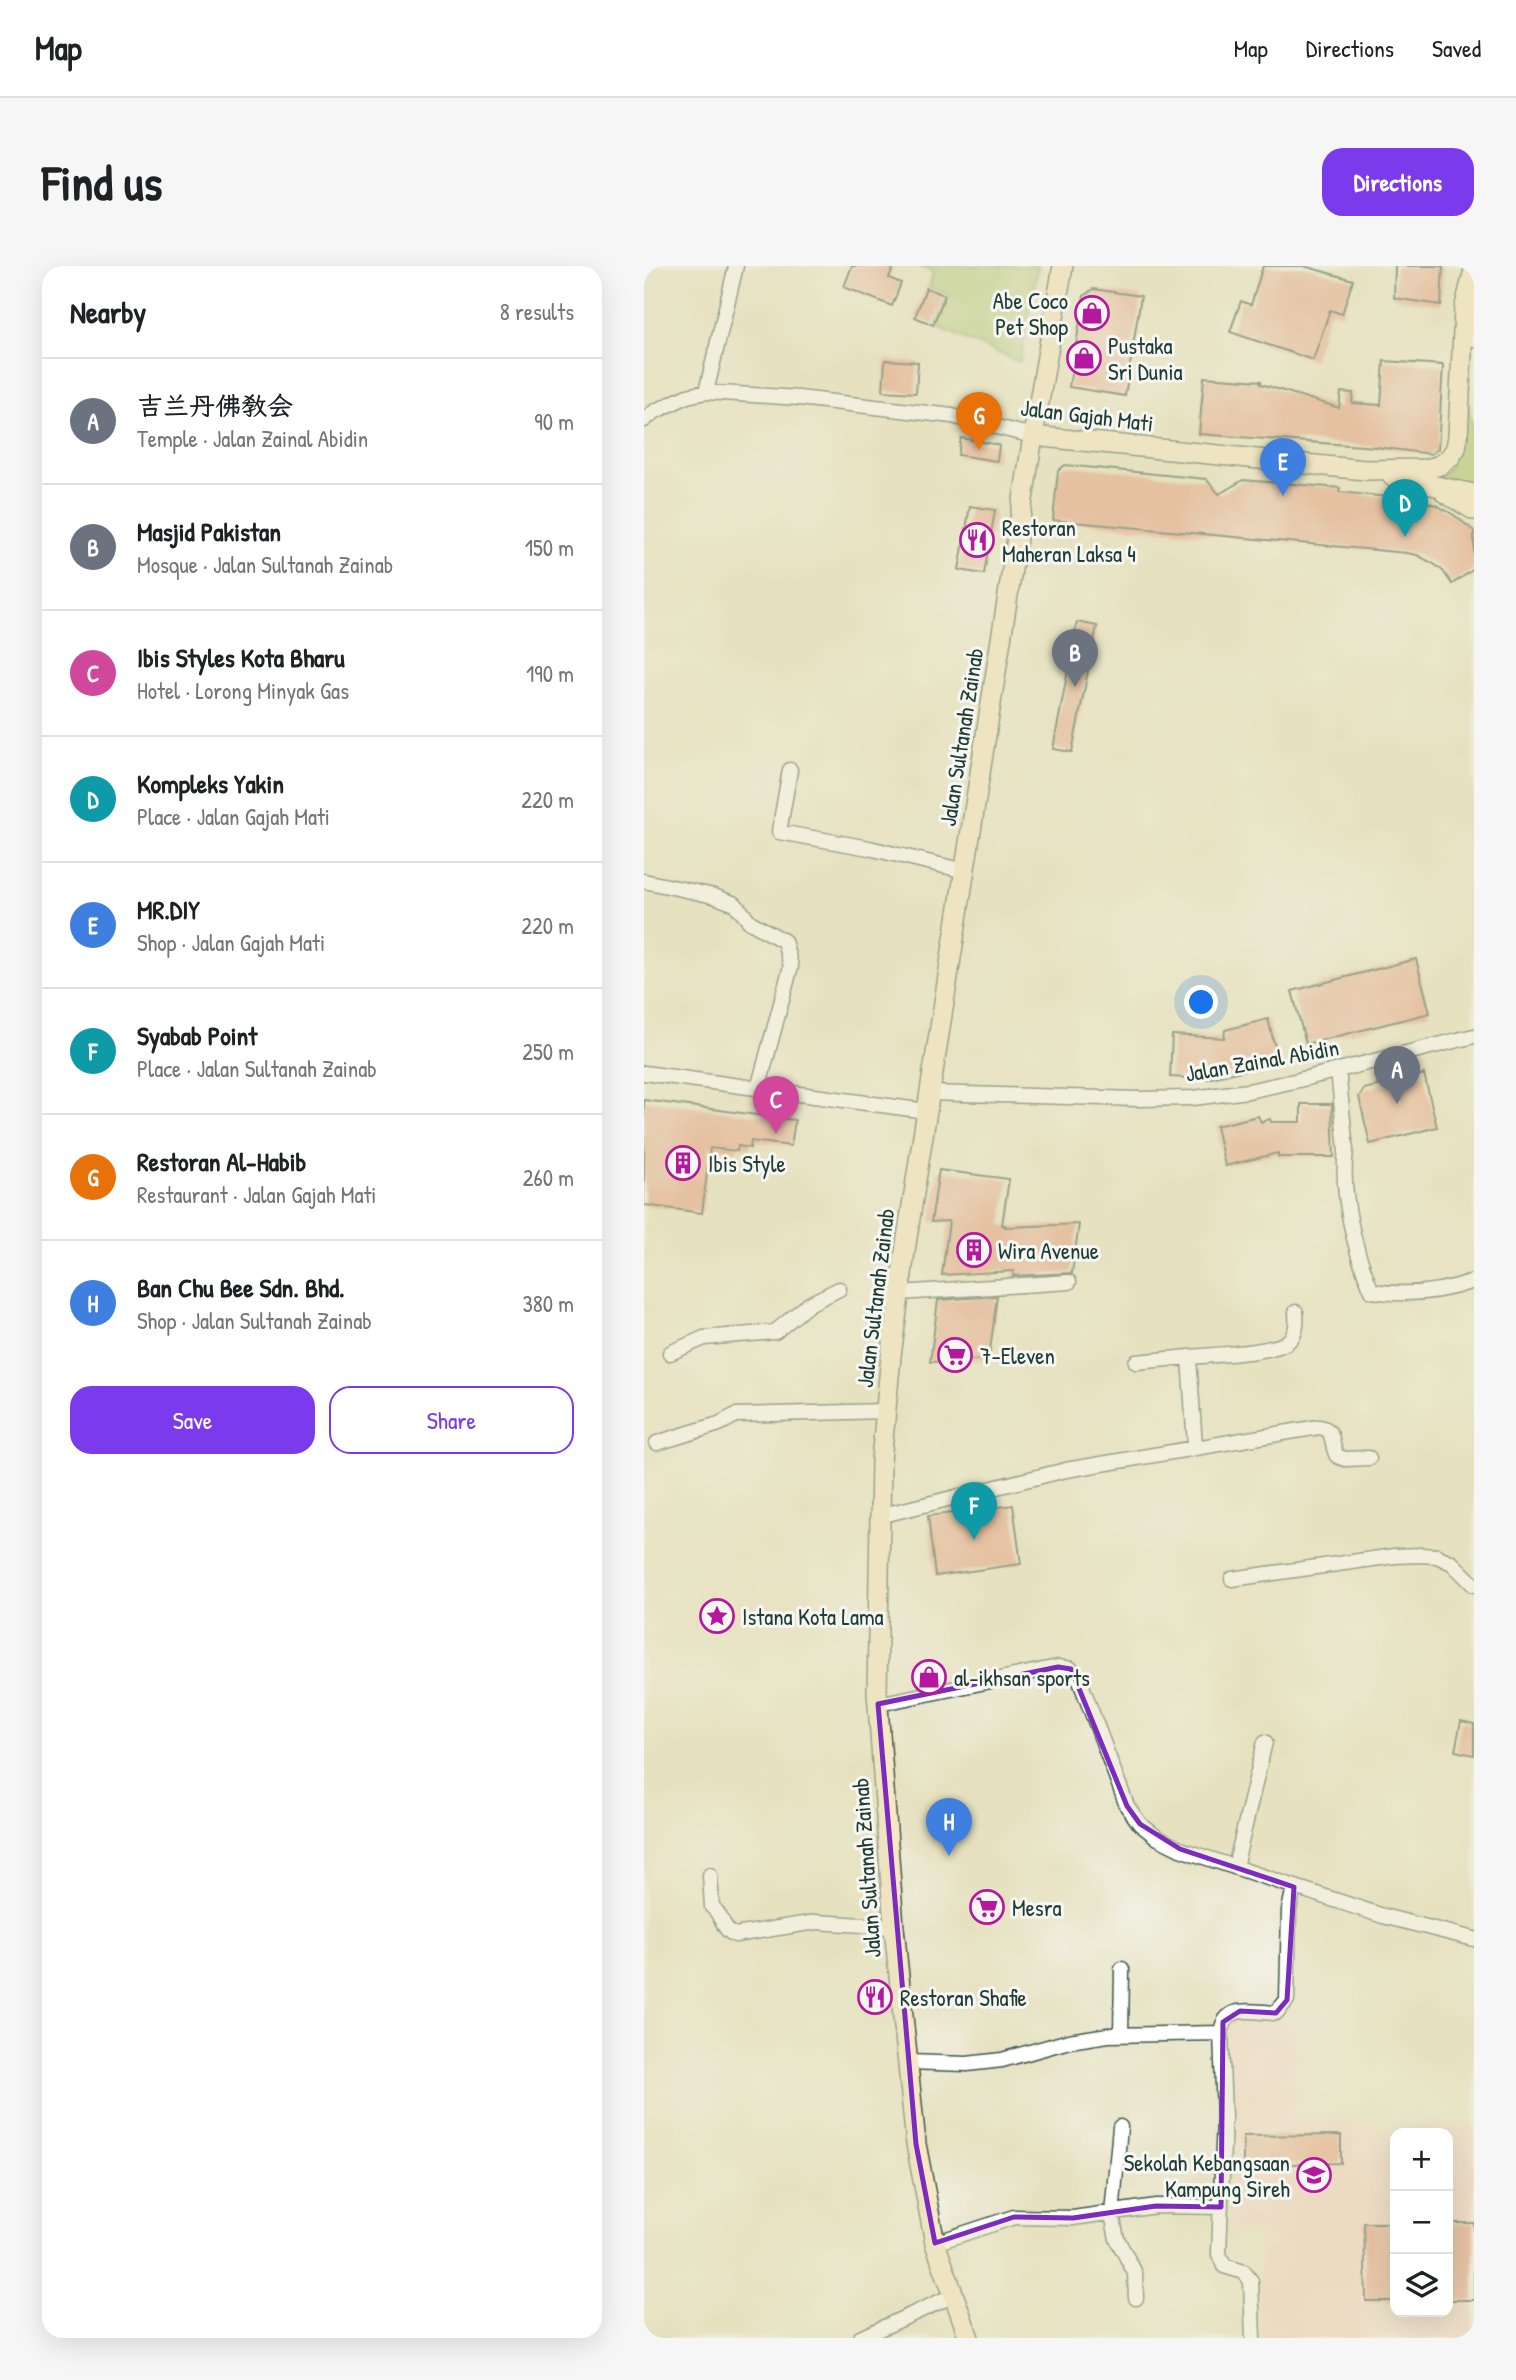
<!DOCTYPE html>
<html lang="en">
<head>
<meta charset="utf-8">
<style>
  :root { --surface:#fff; --page:#f6f6f6; --text:#202124; --muted:#757577; --line:#e0e0e0; --accent:#7c3aed }
  body { margin:0; font-family:"Patrick Hand","LXGW WenKai TC",sans-serif; background:var(--page); color:var(--text) }
  .controls { position:absolute; right:21px; bottom:21px; display:grid; overflow:hidden; border-radius:14px; box-shadow:0 7px 28px #0002 }
  .controls button { width:63px; height:63px; display:grid; place-items:center; padding:0; border:0; border-bottom:2px solid var(--line); background:var(--surface); color:var(--text); font:35px sans-serif }
  .you { position:absolute; left:558px; top:737px; width:24px; height:24px; margin:-18px; border:5px solid #fff; border-radius:50%; background:#1a73e8; box-shadow:0 0 0 10px #1a73e833 }
  .badge { display:grid; place-items:center; width:46px; height:46px; border-radius:50%; background:var(--accent); color:#fff; font-size:23px; font-weight:700 }
  .pin { position:absolute; translate:-50% -58px; filter:drop-shadow(0 2px 4px #0008) }
  .pin::after { content:''; position:absolute; top:37px; width:24px; height:21px; background:inherit; clip-path:polygon(0 0,100% 0,50% 100%) }
  .list { margin:0; padding:0; list-style:none }
  h2 { display:flex; justify-content:space-between; align-items:center; height:91px; margin:0; padding:0 28px; font-size:30px }
  h2 small { font-size:23px; font-weight:400; color:var(--muted) }
  .list li { display:grid; grid-template-columns:46px 1fr auto; gap:21px; align-items:center; box-sizing:border-box; height:126px; padding:0 28px; border-top:2px solid var(--line) }
  .list b { display:block; font-size:26px; white-space:nowrap }
  .list p { margin:0; font-size:23px; white-space:nowrap; color:var(--muted) }
  .list em { font-size:23px; font-style:normal; color:var(--muted) }
  .actions { display:flex; gap:14px; padding:21px 28px }
  .actions a { flex:1; padding:16px 0; border:2px solid var(--accent); border-radius:21px; text-align:center; font-size:24px; color:var(--accent) }
  .actions .main { background:var(--accent); color:#fff }
  .icon { flex:none; width:38px; height:38px; fill:none; stroke:currentColor; stroke-width:2; stroke-linecap:round; stroke-linejoin:round }
  .map { position:relative; flex:none; width:830px; height:2072px; overflow:hidden; border-radius:21px }
  header { display:flex; align-items:center; gap:42px; box-sizing:border-box; height:98px; padding:0 35px; background:var(--surface); border-bottom:2px solid var(--line) }
  header strong { font-size:33px }
  nav { display:flex; gap:38px; margin-inline-start:auto; font-size:24px }
  .intro { display:flex; align-items:center; justify-content:space-between; box-sizing:border-box; height:168px; padding:0 42px }
  h1 { margin:0; font-size:49px }
  .button { padding:18px 32px; border-radius:21px; background:var(--accent); color:#fff; font-size:24px; font-weight:700 }
  main { display:flex; gap:42px; padding:0 42px }
  aside { flex:1; background:var(--surface); border-radius:21px; box-shadow:0 7px 28px #0002 }
  .map>svg:first-child { display:block }
</style>
</head>
<body>
<header>
<strong>Map</strong>
<nav><a>Map</a><a>Directions</a><a>Saved</a></nav>
</header>
<div class="intro"><h1>Find us</h1><a class="button">Directions</a></div>
<main>
<aside>
<h2>Nearby<small>8 results</small></h2>
<ul class="list">
<li><span class="badge" style="background:#6b7280">A</span><div><b>吉兰丹佛教会</b><p>Temple · Jalan Zainal Abidin</p></div><em>90 m</em></li>
<li><span class="badge" style="background:#6b7280">B</span><div><b>Masjid Pakistan</b><p>Mosque · Jalan Sultanah Zainab</p></div><em>150 m</em></li>
<li><span class="badge" style="background:#d1479c">C</span><div><b>Ibis Styles Kota Bharu</b><p>Hotel · Lorong Minyak Gas</p></div><em>190 m</em></li>
<li><span class="badge" style="background:#0f9aa8">D</span><div><b>Kompleks Yakin</b><p>Place · Jalan Gajah Mati</p></div><em>220 m</em></li>
<li><span class="badge" style="background:#3f7fe0">E</span><div><b>MR.DIY</b><p>Shop · Jalan Gajah Mati</p></div><em>220 m</em></li>
<li><span class="badge" style="background:#0f9aa8">F</span><div><b>Syabab Point</b><p>Place · Jalan Sultanah Zainab</p></div><em>250 m</em></li>
<li><span class="badge" style="background:#e8710a">G</span><div><b>Restoran Al-Habib</b><p>Restaurant · Jalan Gajah Mati</p></div><em>260 m</em></li>
<li><span class="badge" style="background:#3f7fe0">H</span><div><b>Ban Chu Bee Sdn. Bhd.</b><p>Shop · Jalan Sultanah Zainab</p></div><em>380 m</em></li>
</ul>
<div class="actions"><a class="main">Save</a><a>Share</a></div>
</aside>
<div class="map">
<svg width="830" height="2072" viewBox="0 0 830 2072">
  <rect width="100%" height="100%" fill="#f6f6f2"/>
  <filter id="ink" filterUnits="userSpaceOnUse"><feTurbulence type="fractalNoise" baseFrequency=".0143" numOctaves="2"/><feDisplacementMap in="SourceGraphic" scale="14" xChannelSelector="R" yChannelSelector="G"/><feConvolveMatrix kernelMatrix="1 2 1 2 8 2 1 2 1" color-interpolation-filters="sRGB"/></filter>
  <filter id="wash" filterUnits="userSpaceOnUse"><feTurbulence type="fractalNoise" baseFrequency=".00686" numOctaves="4" result="noise"/><feDisplacementMap in="SourceGraphic" scale="28" xChannelSelector="R" yChannelSelector="G"/><feGaussianBlur stdDeviation="1.57" result="paint"/><feColorMatrix in="noise" values="0 0 0 0 0 0 0 0 0 0 0 0 0 0 0 0 0 1.4 0 .05"/><feComposite in="paint" operator="in"/></filter>
  <g filter="url(#wash)">
    <rect width="100%" height="100%" fill="#e6e1bf"/>
    <path fill="#f7d1c6" fill-rule="evenodd" d="M589,1752L649,1755L652,1761L653,1850L724,1855L732,1863L830,1857V2072H616L615,1966H586V1912L590,1906L589,1891L586,1887L584,1758ZM751,1867H804V2046H751Z"/>
    <path fill="#a6c268" stroke="#62804e" stroke-width="2" d="M274,0H394L376,96L293,61L304,28L285,21L289,6Z
      M824,139L830,170V219L792,213L804,204Z"/>
    <g id="blocks">
      <path fill="#e59a7e" d="M208,0H250L245,12L257,17L248,40L200,21Z
        M619,0H660L709,14L698,48L686,44L669,94L586,66L597,35L607,39Z
        M751,0H799L797,39L750,32Z
        M282,22L301,29L289,59L271,51Z
        M449,23L497,30L481,130L425,121L440,30Z
        M241,94L274,96L272,127L239,125Z
        M740,95L799,99L794,183L787,188L732,181L555,168L560,111L617,115V118L695,142L697,126L709,127L708,137L737,139Z
        M317,172L355,179L353,195L314,189Z
        M421,199L562,213L575,228L599,214L696,222L695,226L774,234L792,239L810,249L830,265V303L808,318L799,305L790,298L773,289L763,287L409,254L414,205Z
        M326,240L351,244L340,308L315,304Z
        M433,356L453,360L428,486L409,483Z
        M772,693L786,747L662,778L648,725Z
        M624,753L631,781L626,798L564,813L526,811L528,769L580,772L581,764Z
        M780,808L793,861L726,878L715,831L720,823Z
        M0,834L151,854L147,880L107,875L106,882L94,880L93,885L66,882L58,947L0,939Z
        M657,838H688L690,891H634V887L581,900L572,860L614,850L617,856L626,853L627,856H657Z
        M295,904L365,913L358,959H361V961L435,958L428,1007L369,1010L370,1005L298,1009L305,955L287,956Z
        M353,1030L345,1093L286,1096L294,1034Z
        M369,1239L377,1298L291,1310L284,1250Z
        M817,1455L830,1458V1489L811,1485Z
        M697,1869V1897L599,1899V1870Z
        M720,1957H751V2035H722Z
        M804,1957H830V2034H804Z"/>
    </g>
  </g>
  <g filter="url(#ink)">
    <use href="#blocks" fill-opacity="0" stroke="#3d5649" stroke-width="2"/>
    <g fill="none" stroke-linecap="round" stroke-linejoin="round">
      <g stroke="#3d5649" stroke-width="17">
        <path id="minor" d="M62,126L92,0
          M0,154L10,146L43,130L62,126L155,132L308,150L389,170
          M146,504L135,566L225,582L321,605
          M0,615L70,630L91,638L106,656L140,675L147,700L114,823
          M694,804L702,884C696,926 711,987 728,1025C762,1030 798,1026 830,1015
          M0,807L282,845
          M285,827L493,833L549,832L604,825L655,814L830,770
          M255,1027L425,1016
          M26,1087L60,1072L131,1066L165,1038L195,1023
          M492,1096L545,1091
          M13,1177L75,1158L92,1149L242,1145
          M551,1180L545,1091C565,1089 629,1087 643,1076C653,1069 653,1057 652,1046
          M235,1250L422,1204L675,1161C692,1163 686,1178 693,1190L701,1193L725,1192
          M588,1313L750,1290L777,1289L793,1290L808,1297L830,1319
          M234,1438L414,1401L427,1403L436,1415L483,1540L496,1558L514,1572L536,1583L739,1650L830,1673
          M591,1601L621,1476
          M66,1609L68,1641C79,1649 77,1663 91,1669L172,1656L250,1661
          M477,1769L478,1703
          M264,1796L323,1798L358,1794L425,1775L464,1769L577,1767
          M476,1861L468,1948L473,1973L491,2007L492,2032
          M291,1977L370,1951L429,1952L512,1940L577,1941
          M216,2072L308,2030
          M609,2072L607,2015L600,2006L580,2000L575,1988L580,1851L577,1767C581,1737 608,1746 632,1747L643,1734L645,1644L650,1621"/>
      </g>
      <g stroke="#3d5649" stroke-width="20">
        <path id="tertiary" d="M830,43V71"/>
      </g>
      <g stroke="#3d5649" stroke-width="22">
        <path id="secondary" d="M389,170L721,204L783,203L796,199L806,191L812,182L814,170L820,44L830,4
          M749,211L830,228
          M801,227L830,244
          M325,2072L291,1977L272,1878L250,1661L233,1426L237,1195L247,1090L262,978L389,170L419,0"/>
      </g>
      <use href="#minor" stroke="#fff" stroke-width="14"/>
      <use href="#tertiary" stroke="#fff" stroke-width="18"/>
      <use href="#secondary" stroke="#f9e7c3" stroke-width="19"/>
    </g>
  </g>
  <path d="M0 0H830V2072H0ZM414,1401L427,1403L483,1540L496,1558L536,1583L650,1621L643,1734L632,1747L596,1745L579,1756L577,1941L512,1940L429,1952L370,1951L291,1977L272,1878L234,1438Z" fill="#e6e1bf" fill-opacity=".55" fill-rule="evenodd"/>
  <path fill="none" stroke="#7b2cbf" stroke-width="5" stroke-linejoin="round" d="M414,1401L427,1403L483,1540L496,1558L536,1583L650,1621L643,1734L632,1747L596,1745L579,1756L577,1941L512,1940L429,1952L370,1951L291,1977L272,1878L234,1438Z"/>
  <defs>
    <g id="shop-ring" transform="scale(1.75)"><circle r="9.5" fill="#f6f6f2" stroke="#b5179e" stroke-width="1.5"/><path d="M-5-2.5h2.3a2.7 3.5 0 0 1 5.4 0H5L5.5 6h-11ZM-1.5-2.5h3a1.5 2.3 0 0 0-3 0Z" fill="#b5179e"/></g>
    <g id="restaurant-ring" transform="scale(1.75)"><circle r="9.5" fill="#f6f6f2" stroke="#b5179e" stroke-width="1.5"/><path d="M-5-6h1v4h1v-4h1v4h1v-4h1v5L-1.5 .5V6h-2V.5L-5-1ZM5-6V6H3V1.5H1.5Q1.5-4 5-6Z" fill="#b5179e"/></g>
    <g id="building-ring" transform="scale(1.75)"><circle r="9.5" fill="#f6f6f2" stroke="#b5179e" stroke-width="1.5"/><path d="M-4-6H4V6H1V3H-1V6H-4ZM-2.5-4.3h1.7v1.8h-1.7ZM.8-4.3h1.7v1.8H.8ZM-2.5-1h1.7V.8h-1.7ZM.8-1h1.7V.8H.8Z" fill="#b5179e"/></g>
    <g id="supermarket-ring" transform="scale(1.75)"><circle r="9.5" fill="#f6f6f2" stroke="#b5179e" stroke-width="1.5"/><path d="M-6-5.5h2.5l.6 2H6L4.5 2H-2.5L-4.4-4H-6ZM-1.5 3.2a1.3 1.3 0 1 0 .1 0ZM3 3.2a1.3 1.3 0 1 0 .1 0Z" fill="#b5179e"/></g>
    <g id="sight-ring" transform="scale(1.75)"><circle r="9.5" fill="#f6f6f2" stroke="#b5179e" stroke-width="1.5"/><path d="M0-6L1.8-2.2L6-1.7L2.9 1.2L3.7 5.4L0 3.3L-3.7 5.4L-2.9 1.2L-6-1.7L-1.8-2.2Z" fill="#b5179e"/></g>
    <g id="school-ring" transform="scale(1.75)"><circle r="9.5" fill="#f6f6f2" stroke="#b5179e" stroke-width="1.5"/><path d="M0-5L7-2L0 1L-7-2ZM-4 1L0 2.5L4 1V4Q0 6-4 4Z" fill="#b5179e"/></g>
  </defs>
  <g fill-rule="evenodd">
    <use href="#shop-ring" x="448" y="47"/>
    <use href="#shop-ring" x="440" y="92"/>
    <use href="#restaurant-ring" x="333" y="274"/>
    <use href="#building-ring" x="39" y="897"/>
    <use href="#building-ring" x="330" y="984"/>
    <use href="#supermarket-ring" x="311" y="1089"/>
    <use href="#sight-ring" x="73" y="1350"/>
    <use href="#shop-ring" x="285" y="1411"/>
    <use href="#supermarket-ring" x="343" y="1641"/>
    <use href="#restaurant-ring" x="231" y="1731"/>
    <use href="#school-ring" x="670" y="1909"/>
  </g>
  <g text-anchor="middle" dominant-baseline="central" stroke-width="6" stroke-linejoin="round" paint-order="stroke">
    <g font-size="23" fill="#1f3d34" stroke="#f6f6f2" text-anchor="start">
      <text x="424" y="34" text-anchor="end">Abe Coco<tspan x="424" dy="26">Pet Shop</tspan></text>
      <text x="464" y="79">Pustaka<tspan x="464" dy="26">Sri Dunia</tspan></text>
      <text x="358" y="261">Restoran<tspan x="358" dy="26">Maheran Laksa 4</tspan></text>
      <text x="64" y="897">Ibis Style</text>
      <text x="354" y="984">Wira Avenue</text>
      <text x="336" y="1089">7-Eleven</text>
      <text x="98" y="1350">Istana Kota Lama</text>
      <text x="310" y="1411">al-ikhsan sports</text>
      <text x="368" y="1641">Mesra</text>
      <text x="256" y="1731">Restoran Shafie</text>
      <text x="646" y="1896" text-anchor="end">Sekolah Kebangsaan<tspan x="646" dy="26">Kampung Sireh</tspan></text>
    </g>
    <g font-size="23" fill="#1f3d34" stroke="#f6f6f2">
      <text transform="translate(443 149) rotate(7)">Jalan Gajah Mati</text>
      <text transform="translate(317 471) rotate(-81)">Jalan Sultanah Zainab</text>
      <text transform="translate(618 794) rotate(-10)">Jalan Zainal Abidin</text>
      <text transform="translate(231 1032) rotate(-83)">Jalan Sultanah Zainab</text>
      <text transform="translate(222 1602) rotate(-94)">Jalan Sultanah Zainab</text>
    </g>
  </g>
</svg>
<div class="controls">
<button>+</button>
<button>−</button>
<button><svg class="icon" aria-label="layers" viewBox="0 0 24 24"><path d="M12 4l9 5-9 5-9-5zM3 14l9 5 9-5"/></svg></button>
</div>
<div class="you"></div>
<div class="pin badge" style="left:753px;top:838px;background:#6b7280">A</div>
<div class="pin badge" style="left:431px;top:421px;background:#6b7280">B</div>
<div class="pin badge" style="left:132px;top:868px;background:#d1479c">C</div>
<div class="pin badge" style="left:761px;top:271px;background:#0f9aa8">D</div>
<div class="pin badge" style="left:639px;top:230px;background:#3f7fe0">E</div>
<div class="pin badge" style="left:330px;top:1274px;background:#0f9aa8">F</div>
<div class="pin badge" style="left:335px;top:184px;background:#e8710a">G</div>
<div class="pin badge" style="left:305px;top:1590px;background:#3f7fe0">H</div>
</div>
</main>
</body>
</html>
